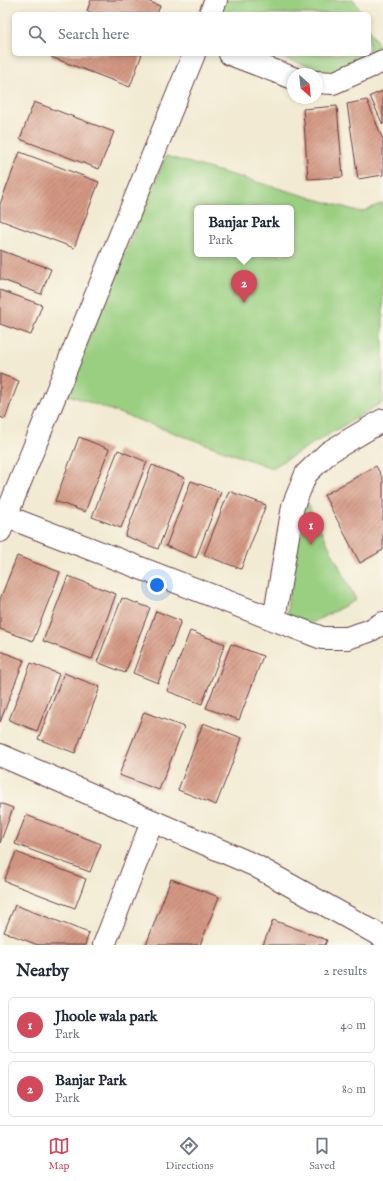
<!DOCTYPE html>
<html lang="en">
<head>
<meta charset="utf-8">
<style>
  :root { --surface:#fff; --page:#f6f6f7; --text:#1f2937; --muted:#747a83; --line:#e0e1e3; --accent:#d1495b }
  body { margin:0; font-family:"IM FELL English",serif; background:var(--page); color:var(--text) }
  .compass { position:absolute; left:287px; top:68px; width:36px; height:36px; border-radius:50%; background:var(--surface); box-shadow:0 2px 6px #0003; rotate:153deg }
  .you { position:absolute; left:157px; top:585px; width:14px; height:14px; margin:-10px; border:3px solid #fff; border-radius:50%; background:#1a73e8; box-shadow:0 0 0 6px #1a73e833 }
  .badge { display:grid; place-items:center; width:26px; height:26px; border-radius:50%; background:var(--accent); color:#fff; font-size:13px; font-weight:700 }
  .pin { position:absolute; translate:-50% -33px; filter:drop-shadow(0 1px 2px #0008) }
  .pin::after { content:''; position:absolute; top:21px; width:14px; height:12px; background:inherit; clip-path:polygon(0 0,100% 0,50% 100%) }
  .popup { position:absolute; left:194px; top:205px; width:100px; height:52px; box-sizing:border-box; display:grid; place-content:center; border-radius:6px; background:var(--surface); filter:drop-shadow(0 1px 3px #0005); font-size:13px; white-space:nowrap; color:var(--muted) }
  .popup b { font-size:15px; color:var(--text) }
  .popup::after { content:''; position:absolute; left:50%; top:100%; margin-left:-8px; border:8px solid transparent; border-top-color:var(--surface) }
  .list { margin:0; padding:0; list-style:none }
  h2 { display:flex; justify-content:space-between; align-items:center; height:52px; margin:0; padding:0 16px; font-size:17px }
  h2 small { font-size:13px; font-weight:400; color:var(--muted) }
  .list li { display:grid; grid-template-columns:26px 1fr auto; gap:12px; align-items:center; box-sizing:border-box; height:56px; margin:0 8px 8px; padding:0 8px; border:1px solid var(--line); border-radius:6px }
  .list b { display:block; font-size:15px; white-space:nowrap }
  .list p { margin:0; font-size:13px; white-space:nowrap; color:var(--muted) }
  .list em { font-size:13px; font-style:normal; color:var(--muted) }
  .icon { flex:none; width:22px; height:22px; fill:none; stroke:currentColor; stroke-width:2; stroke-linecap:round; stroke-linejoin:round }
  .map { position:relative; flex:none; width:383px; height:945px; overflow:hidden }
  .search { position:absolute; background:var(--surface); box-shadow:0 2px 6px #0003; left:12px; right:12px; top:12px; height:44px; display:flex; align-items:center; gap:10px; box-sizing:border-box; padding:0 14px; border-radius:6px; color:var(--muted); font-size:15px }
  .sheet { height:180px; background:var(--surface) }
  nav { display:flex; justify-content:space-around; align-items:center; box-sizing:border-box; height:56px; border-top:1px solid var(--line); background:var(--surface); font-size:11px; color:var(--muted) }
  nav a { display:grid; justify-items:center; gap:2px }
  nav .on { color:var(--accent) }
  .map>svg:first-child { display:block }
</style>
</head>
<body>
<div class="map">
<svg width="383" height="945" viewBox="0 0 383 945">
  <defs>
    <pattern id="building-hatch" width="6" height="6" patternUnits="userSpaceOnUse"><rect width="6" height="6" fill="#d49984"/><path d="M-1 1l2-2M0 6l6-6M5 7l2-2" fill="none" stroke="#ae7c6c"/></pattern>
  </defs>
  <rect width="100%" height="100%" fill="#fbf7ec"/>
  <filter id="ink" filterUnits="userSpaceOnUse"><feTurbulence type="fractalNoise" baseFrequency=".025" numOctaves="2"/><feDisplacementMap in="SourceGraphic" scale="8" xChannelSelector="R" yChannelSelector="G"/><feConvolveMatrix kernelMatrix="1 2 1 2 8 2 1 2 1" color-interpolation-filters="sRGB"/></filter>
  <filter id="wash" filterUnits="userSpaceOnUse"><feTurbulence type="fractalNoise" baseFrequency=".012" numOctaves="4" result="noise"/><feDisplacementMap in="SourceGraphic" scale="16" xChannelSelector="R" yChannelSelector="G"/><feGaussianBlur stdDeviation="0.9" result="paint"/><feColorMatrix in="noise" values="0 0 0 0 0 0 0 0 0 0 0 0 0 0 0 0 0 1.4 0 .05"/><feComposite in="paint" operator="in"/></filter>
  <g filter="url(#wash)">
    <rect width="100%" height="100%" fill="#f2ead2"/>
    <path fill="#9acf81" stroke="#727756" fill-rule="evenodd" d="M226,0H354L362,14H220Z
      M369,28L381,50L333,74L272,54H369Z
      M166,156L361,212L383,203V402L272,468L66,394ZM197,208H291V254H197Z
      M300,489L356,600L294,632L287,612Z"/>
    <g id="blocks">
      <path fill="url(#building-hatch)" d="M91,0H145L160,6L157,14H93L87,11Z
        M52,54H142L130,87L51,57Z
        M383,91V125L370,96Z
        M367,100L383,140V175L358,179L347,104Z
        M34,102L114,132L99,169L20,139Z
        M337,106L343,177L308,179L303,109Z
        M20,152L99,182L74,248L0,220V204Z
        M0,250L51,269L41,294L0,279Z
        M0,290L42,305L31,335L0,324Z
        M0,374L19,381L5,419L0,417Z
        M79,437L109,449L85,512L55,501Z
        M118,450L147,462L121,528L92,517Z
        M152,465L185,478L158,549L125,536Z
        M376,466L383,479V550L360,563L324,495Z
        M191,481L221,492L196,558L166,546Z
        M229,491L266,505L241,569L204,555Z
        M17,556L60,572L33,641L0,629V599Z
        M68,576L116,594L92,659L43,641Z
        M122,598L150,608L125,673L97,662Z
        M156,611L181,621L158,683L133,673Z
        M190,631L225,644L202,704L167,691Z
        M231,644L263,656L239,720L206,708Z
        M0,651L24,660L0,722Z
        M31,663L59,674L37,731L9,720Z
        M64,673L100,687L75,753L38,739Z
        M144,712L184,727L159,790L119,775Z
        M203,723L242,738L216,805L178,790Z
        M0,803L13,808L0,843Z
        M26,815L101,844L90,872L15,844Z
        M16,852L86,879L75,908L4,881Z
        M171,879L219,897L200,945H146Z
        M15,905L89,933L85,945H38L4,932Z
        M273,920L327,940L325,945H263Z"/>
    </g>
  </g>
  <g filter="url(#ink)">
    <use href="#blocks" fill-opacity="0" stroke="#633d44" stroke-width="1"/>
    <g fill="none" stroke-linecap="round" stroke-linejoin="round">
      <g stroke="#633d44" stroke-width="24">
        <path id="street" d="M210,14L216,0
          M230,54L293,78
          M317,82L333,83L383,61
          M0,514L322,638H347L369,631L383,623
          M0,531L194,54
          M274,620L293,506L306,474L329,452L383,420
          M0,755L254,865L383,937
          M104,945L152,822"/>
      </g>
      <use href="#street" stroke="#fff" stroke-width="22"/>
    </g>
  </g>
</svg>
<svg class="compass" viewBox="-18 -18 36 36"><path d="M0-13l5 13h-10z" fill="#e53935"/><path d="M0 13l5-13h-10z" fill="#747a83"/></svg>
<div class="you"></div>
<div class="pin badge" style="left:311px;top:545px">1</div>
<div class="pin badge" style="left:244px;top:303px">2</div>
<div class="popup"><b>Banjar Park</b>Park</div>
<div class="search"><svg class="icon" aria-label="search" viewBox="0 0 24 24"><circle cx="10" cy="10" r="6"/><path d="M15 15l6 6"/></svg>Search here</div>
</div>
<section class="sheet">
<h2>Nearby<small>2 results</small></h2>
<ul class="list">
<li><span class="badge">1</span><div><b>Jhoole wala park</b><p>Park</p></div><em>40 m</em></li>
<li><span class="badge">2</span><div><b>Banjar Park</b><p>Park</p></div><em>80 m</em></li>
</ul>
</section>
<nav>
<a class="on"><svg class="icon" aria-label="map" viewBox="0 0 24 24"><path d="M3 6l6-2 6 2 6-2v14l-6 2-6-2-6 2zM9 4v14M15 6v14"/></svg>Map</a>
<a><svg class="icon" aria-label="directions" viewBox="0 0 24 24"><path d="M12 3l9 9-9 9-9-9zM9 14v-3h6M13 9l2 2-2 2"/></svg>Directions</a>
<a><svg class="icon" aria-label="saved" viewBox="0 0 24 24"><path d="M7 4h10v16l-5-4-5 4z"/></svg>Saved</a>
</nav>
</body>
</html>
